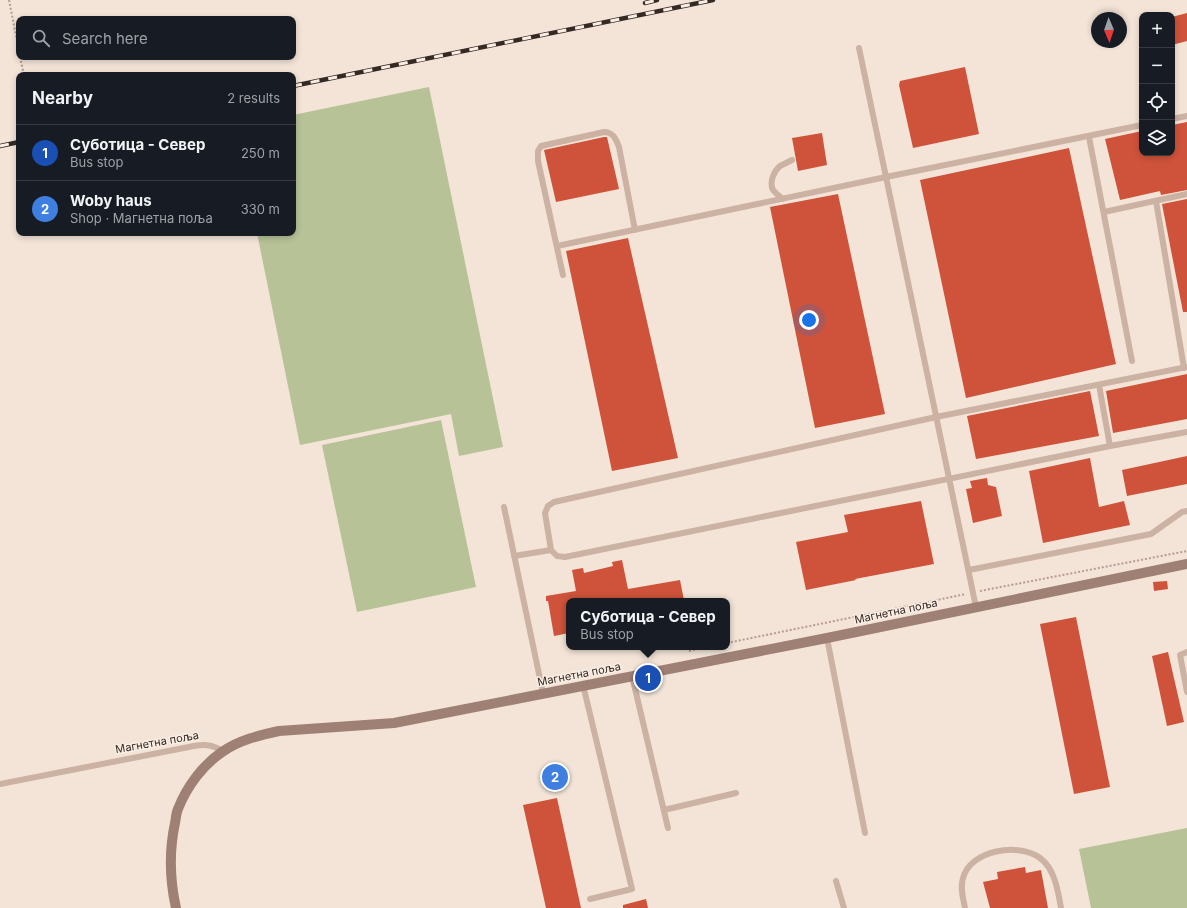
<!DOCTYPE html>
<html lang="en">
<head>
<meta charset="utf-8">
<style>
  :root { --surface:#171b24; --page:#242831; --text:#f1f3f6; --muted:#9ea1a6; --line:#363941; --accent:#90aeaf }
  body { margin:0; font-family:Inter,sans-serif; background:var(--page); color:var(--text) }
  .controls { position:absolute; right:12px; top:12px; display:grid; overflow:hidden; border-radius:8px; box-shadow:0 2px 6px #0003 }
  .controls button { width:36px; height:36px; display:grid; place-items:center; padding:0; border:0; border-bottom:1px solid var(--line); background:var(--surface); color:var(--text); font:20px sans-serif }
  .compass { position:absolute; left:1091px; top:12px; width:36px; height:36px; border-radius:50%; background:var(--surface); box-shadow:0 2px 6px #0003; rotate:178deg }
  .you { position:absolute; left:809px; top:320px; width:14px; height:14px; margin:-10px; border:3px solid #fff; border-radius:50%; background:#1a73e8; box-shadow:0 0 0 6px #1a73e833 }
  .badge { display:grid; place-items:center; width:26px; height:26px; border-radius:50%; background:var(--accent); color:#fff; font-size:13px; font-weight:700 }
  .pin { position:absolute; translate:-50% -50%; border:2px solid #fff; box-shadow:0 1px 4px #0006 }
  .popup { position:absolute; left:566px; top:598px; width:164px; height:52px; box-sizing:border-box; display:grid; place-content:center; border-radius:8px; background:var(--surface); filter:drop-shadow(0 1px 3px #0005); font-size:13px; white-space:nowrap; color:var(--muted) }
  .popup b { font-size:15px; color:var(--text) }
  .popup::after { content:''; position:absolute; left:50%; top:100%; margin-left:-8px; border:8px solid transparent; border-top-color:var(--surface) }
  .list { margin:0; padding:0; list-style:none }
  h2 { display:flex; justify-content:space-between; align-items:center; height:52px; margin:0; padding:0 16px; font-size:17px }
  h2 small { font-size:13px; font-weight:400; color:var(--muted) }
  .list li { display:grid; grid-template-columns:26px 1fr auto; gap:12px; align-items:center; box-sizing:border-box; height:56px; padding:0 16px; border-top:1px solid var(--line) }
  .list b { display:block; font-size:15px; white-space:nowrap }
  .list p { margin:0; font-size:13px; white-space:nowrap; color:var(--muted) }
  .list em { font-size:13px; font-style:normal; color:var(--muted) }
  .icon { flex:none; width:22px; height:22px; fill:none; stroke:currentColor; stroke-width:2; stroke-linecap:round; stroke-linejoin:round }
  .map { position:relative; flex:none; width:1187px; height:908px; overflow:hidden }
  .search { position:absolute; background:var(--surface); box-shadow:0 2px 6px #0003; left:16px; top:16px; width:280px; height:44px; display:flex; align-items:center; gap:10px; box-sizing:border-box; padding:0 14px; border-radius:8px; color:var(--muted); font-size:15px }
  .panel { position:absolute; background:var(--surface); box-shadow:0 2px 6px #0003; left:16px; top:72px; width:280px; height:164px; border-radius:8px }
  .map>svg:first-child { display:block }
</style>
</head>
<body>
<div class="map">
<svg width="1187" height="908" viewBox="0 0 1187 908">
  <rect width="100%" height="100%" fill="#f3e4d7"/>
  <path fill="#b7c297" d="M429,87L503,447L459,456L451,414L300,445L257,233H293V115Z
    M441,420L476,587L357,612L322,445Z
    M1187,828V908H1091L1079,849Z"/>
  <path fill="#ce533a" d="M1187,13V41L1172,45V17Z
    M965,67L979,134L913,148L899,85L900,81Z
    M1187,122V190L1161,195L1160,191L1120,200L1105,139L1142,131V153H1172V125Z
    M822,133L827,165L798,171L792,138Z
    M604,137H607L619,189L556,202L544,150Z
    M1069,148L1116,364L966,398L920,180Z
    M838,194L885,414L815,428L770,207Z
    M1187,199V312H1183L1162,204Z
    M628,238L678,458L612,471L566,251Z
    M1187,374V419L1113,433L1106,391Z
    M1090,391L1099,436L976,459L967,416Z
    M1187,456V484L1127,496L1122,470Z
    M1090,458L1099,507L1124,501L1130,525L1043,543L1029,471Z
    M987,478L988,485L996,487L1002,516L973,523L966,489L972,488L970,481Z
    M921,501L934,564L855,579L856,580L806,590L796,542L848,532L844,515Z
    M622,560L628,589L680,580L684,600L680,601H569V633L554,636L548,601H546V596L576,591L572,570L583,568L584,573L613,566L612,562Z
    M1167,581L1168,589L1154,591L1153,582Z
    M1076,617L1110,787L1074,794L1040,624Z
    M1168,652L1184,722L1167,726L1152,656Z
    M557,798L581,908H546L523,805Z
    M1025,867L1026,873L1041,870L1048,908H990L983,882L998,879L997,872Z
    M646,899L648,908H623V905Z"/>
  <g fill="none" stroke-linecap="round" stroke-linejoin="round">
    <path stroke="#b79c8d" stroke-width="2" stroke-dasharray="2 2" stroke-linecap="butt" d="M9,0L19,51
      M20,57L24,75
      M980,591L1187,551
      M727,643L966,594
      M689,651L706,647"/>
    <path stroke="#cbb2a3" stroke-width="6" d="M859,48L976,607
      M1172,119L1187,116
      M1089,137L1132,361
      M783,199C780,196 776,194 773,190C769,182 774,171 780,166C784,164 788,162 792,160
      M1156,201L1184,368
      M1104,212L1187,194
      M557,246L886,177L1142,125
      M563,275L538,161V151L541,146L604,132C613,132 616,139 619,147L635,230
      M1187,367L936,417L554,502L548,506L545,513L551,550L557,556L565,557L1110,446L1187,432
      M1099,385L1110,446
      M504,507L543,693
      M514,556L551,550
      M969,570L1151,534L1182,512L1187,511
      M827,638L865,833
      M1187,652L1180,655L1187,692
      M632,676L668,828
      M583,685L632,889L590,899
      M0,784L194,746C207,744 212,745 223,751
      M664,810L736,793
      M836,881L844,908
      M965,908C963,898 960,888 963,878C970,850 1019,842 1040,858C1055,869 1058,891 1061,908"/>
    <path stroke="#9f8074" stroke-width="10" d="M176,908C170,881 169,851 175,823C176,819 176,813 178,809C187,786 203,765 222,752C239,740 260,735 279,731L394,723L827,638L1187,564"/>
    <g stroke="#352925" stroke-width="4.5">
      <path id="rail" d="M645,3L657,0
        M293,86L713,0
        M0,146L19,142"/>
    </g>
    <use href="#rail" stroke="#faeee4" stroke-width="3" stroke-dasharray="9" stroke-linecap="butt"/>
  </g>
  <g text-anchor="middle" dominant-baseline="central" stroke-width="3" stroke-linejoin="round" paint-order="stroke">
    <g font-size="11" fill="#352925" stroke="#faeee4">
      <text transform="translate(896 611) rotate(-12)">Магнетна поља</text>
      <text transform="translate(579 674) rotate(-11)">Магнетна поља</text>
      <text transform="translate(157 742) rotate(-10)">Магнетна поља</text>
    </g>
  </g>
</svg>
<div class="controls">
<button>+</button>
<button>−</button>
<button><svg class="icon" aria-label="locate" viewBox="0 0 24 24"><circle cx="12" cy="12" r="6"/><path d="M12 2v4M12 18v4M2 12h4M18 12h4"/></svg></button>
<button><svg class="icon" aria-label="layers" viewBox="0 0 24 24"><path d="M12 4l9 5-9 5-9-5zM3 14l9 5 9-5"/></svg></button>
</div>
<svg class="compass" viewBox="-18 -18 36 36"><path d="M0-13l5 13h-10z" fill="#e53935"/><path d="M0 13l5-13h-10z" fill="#9ea1a6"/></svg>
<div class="you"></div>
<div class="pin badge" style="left:648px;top:678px;background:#1a4fb4">1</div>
<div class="popup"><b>Суботица - Север</b>Bus stop</div>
<div class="pin badge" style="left:555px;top:777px;background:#3f7fe0">2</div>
<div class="search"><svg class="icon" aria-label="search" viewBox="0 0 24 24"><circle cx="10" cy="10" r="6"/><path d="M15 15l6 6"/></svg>Search here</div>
<section class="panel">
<h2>Nearby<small>2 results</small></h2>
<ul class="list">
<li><span class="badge" style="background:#1a4fb4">1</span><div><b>Суботица - Север</b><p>Bus stop</p></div><em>250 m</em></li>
<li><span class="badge" style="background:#3f7fe0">2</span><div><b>Woby haus</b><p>Shop · Магнетна поља</p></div><em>330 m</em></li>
</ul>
</section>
</div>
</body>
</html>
